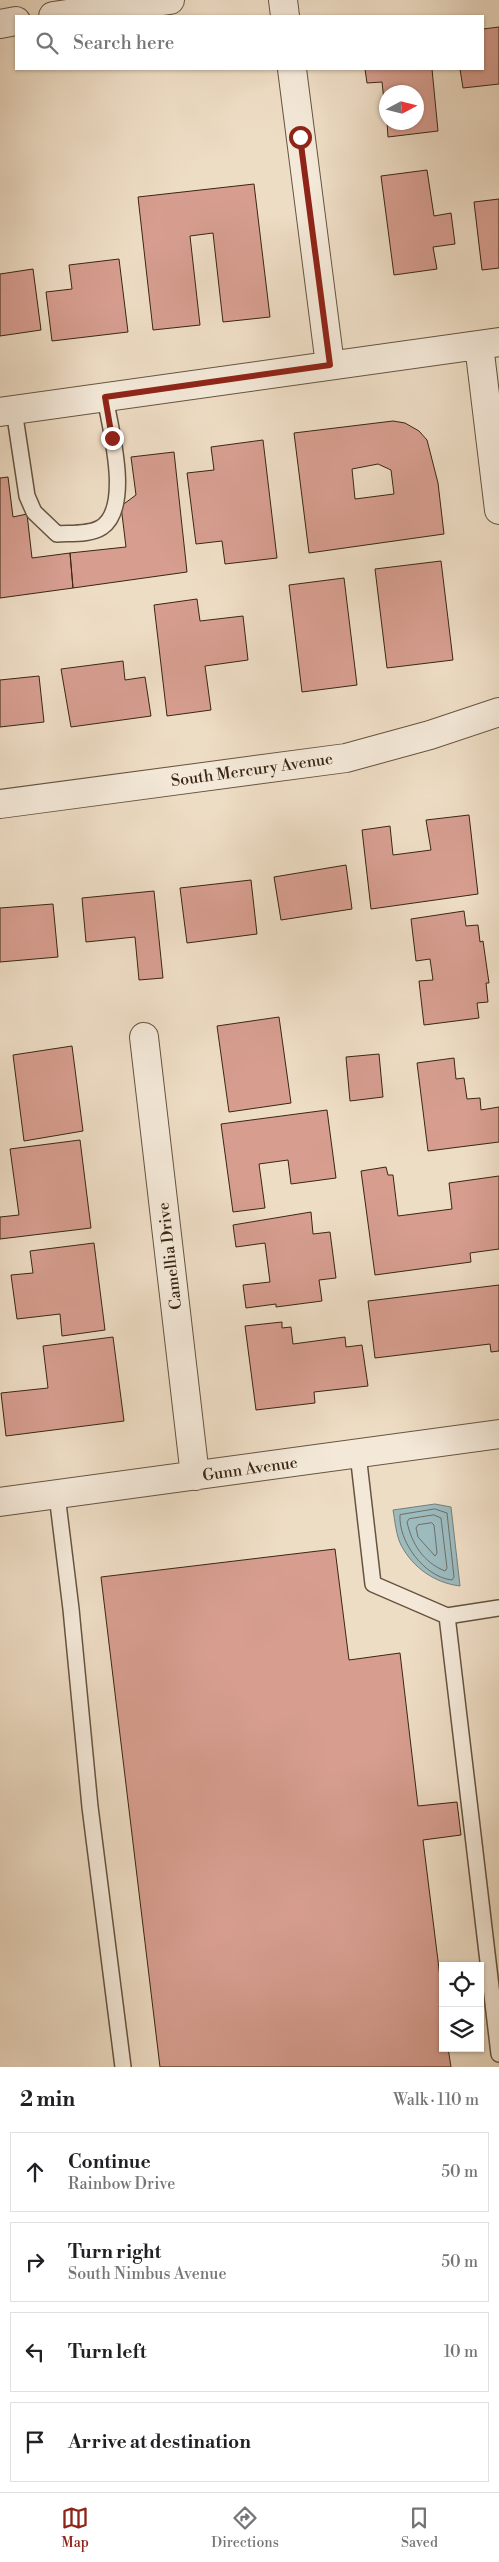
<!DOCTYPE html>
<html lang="en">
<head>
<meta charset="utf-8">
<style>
  :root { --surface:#fff; --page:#f6f6f6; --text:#202124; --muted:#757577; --line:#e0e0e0; --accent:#8f2418 }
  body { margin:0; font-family:"Libre Bodoni",serif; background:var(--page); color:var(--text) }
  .controls { position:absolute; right:15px; bottom:15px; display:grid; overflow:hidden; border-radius:0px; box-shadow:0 1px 4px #0004 }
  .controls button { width:45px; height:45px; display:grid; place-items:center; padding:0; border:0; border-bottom:1px solid var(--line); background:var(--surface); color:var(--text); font:25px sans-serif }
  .compass { position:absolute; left:379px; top:85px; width:45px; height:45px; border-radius:50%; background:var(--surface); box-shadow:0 1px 4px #0004; rotate:83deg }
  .stop { position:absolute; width:15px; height:15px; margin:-11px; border:4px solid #8f2418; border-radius:50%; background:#fff }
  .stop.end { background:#8f2418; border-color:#fff; box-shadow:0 1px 5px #0008 }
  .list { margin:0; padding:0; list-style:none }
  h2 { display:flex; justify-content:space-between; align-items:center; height:65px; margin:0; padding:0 20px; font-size:21px }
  h2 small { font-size:16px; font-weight:400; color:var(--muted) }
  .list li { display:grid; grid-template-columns:32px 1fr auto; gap:15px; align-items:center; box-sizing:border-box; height:80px; margin:0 10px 10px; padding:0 10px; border:1px solid var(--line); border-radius:0px }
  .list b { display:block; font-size:19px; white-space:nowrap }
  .list p { margin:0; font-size:16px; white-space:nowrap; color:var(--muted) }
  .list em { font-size:16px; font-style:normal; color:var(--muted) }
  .icon { flex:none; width:28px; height:28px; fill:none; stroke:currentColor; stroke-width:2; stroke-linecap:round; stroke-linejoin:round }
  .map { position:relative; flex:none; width:499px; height:2067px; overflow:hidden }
  .search { position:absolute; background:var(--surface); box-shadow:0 1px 4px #0004; left:15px; right:15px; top:15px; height:55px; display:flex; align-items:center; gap:12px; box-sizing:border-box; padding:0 18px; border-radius:0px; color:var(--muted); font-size:19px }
  .sheet { height:425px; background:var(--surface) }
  nav { display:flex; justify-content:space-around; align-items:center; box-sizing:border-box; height:70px; border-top:1px solid var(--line); background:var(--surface); font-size:14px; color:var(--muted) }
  nav a { display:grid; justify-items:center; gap:2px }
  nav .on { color:var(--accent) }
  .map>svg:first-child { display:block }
</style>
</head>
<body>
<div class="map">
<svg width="499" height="2067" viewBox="0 0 499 2067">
  <rect width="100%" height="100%" fill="#eeddc5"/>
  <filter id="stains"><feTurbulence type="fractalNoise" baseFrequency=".004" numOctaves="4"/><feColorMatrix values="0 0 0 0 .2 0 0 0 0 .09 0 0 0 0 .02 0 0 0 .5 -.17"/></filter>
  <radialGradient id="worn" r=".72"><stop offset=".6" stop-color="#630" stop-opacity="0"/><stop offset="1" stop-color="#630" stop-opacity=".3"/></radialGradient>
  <path fill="#9dbabd" stroke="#757f79" d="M435,1504L451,1507L460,1586C435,1583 413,1568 401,1545C396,1535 395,1521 393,1510Z"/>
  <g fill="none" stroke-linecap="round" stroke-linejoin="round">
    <path stroke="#6b7068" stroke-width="1" d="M435,1509L447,1513L454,1577L452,1580C424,1577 398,1541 400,1515Z
      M434,1515L441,1518L447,1568L445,1571C423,1562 412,1544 407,1522L409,1519Z
      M432,1523L434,1525L437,1553L435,1556L418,1537L416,1528L418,1525Z"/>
  </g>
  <path fill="#d79e90" stroke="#392613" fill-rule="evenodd" d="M499,27V84L463,88L460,69H483V29Z
    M365,69H432L438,131L388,137L387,122H416V92H386V119L382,82L367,83Z
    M427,170L434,216L451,213L455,244L433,247L437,269L394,275L381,176Z
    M254,184L270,317L223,322L213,233L190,236L200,325L153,330L138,197Z
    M499,199V268L482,270L474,202Z
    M119,259L128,332L52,341L46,292L72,289L69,265Z
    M33,269L41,330L0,336V274Z
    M393,421L405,423L419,431L427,440L438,483L444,534L309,553L294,433ZM378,464L391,470L394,494L355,499L352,469Z
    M263,440L277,558L225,564L222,541L196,544L187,473L214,470L211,447Z
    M174,452L187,572L73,588L70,553L126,547L121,506L136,495L131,457Z
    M8,477L13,517L27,514L32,558L70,553L73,588L0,598V478Z
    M441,561L453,660L387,668L375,569Z
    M344,578L357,685L302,692L289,585Z
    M197,599L200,621L243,616L248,660L205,666L211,710L167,716L154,605Z
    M123,661L125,680L145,677L151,716L71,727L61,669Z
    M39,676L44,722L0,727V680Z
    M469,815L478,894L371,909L362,830L390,826L393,855L431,850L426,820Z
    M346,865L352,909L281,920L274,877Z
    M251,880L257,934L187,943L180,888Z
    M154,891L163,978L139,980L135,937L86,942L82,898Z
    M53,904L58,957L0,962V908Z
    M464,911L466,926L478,925L480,942L483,941L489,983H486L488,1002L477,1003L479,1018L424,1025L419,981L433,980L430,959L416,961L411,919Z
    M279,1017L291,1103L229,1112L217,1026Z
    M72,1046L83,1131L24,1141L13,1055Z
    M379,1054L383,1097L350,1101L346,1057Z
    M454,1058L456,1079L464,1078L467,1099L480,1098L481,1110L499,1107V1142L428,1151L417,1063Z
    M327,1110L336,1178L291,1184L288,1160L259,1164L265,1208L233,1212L221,1124Z
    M80,1140L91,1228L0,1239V1217L19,1215L10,1149Z
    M386,1167L388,1175H393L398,1216L452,1209L449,1183L499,1176V1249L470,1253L471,1262L375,1275L361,1171Z
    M311,1212L313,1234L330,1232L336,1278L319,1280L322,1301L276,1307V1304L246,1308L243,1285L270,1282L265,1243L236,1247L233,1225Z
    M94,1243L105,1330L62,1336L60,1314L17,1319L11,1275L33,1273L30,1251Z
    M499,1285V1351L491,1352L490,1344L375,1358L368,1301Z
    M282,1322V1328L291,1327L293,1344L345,1337L346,1347L362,1345L368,1386L314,1392L315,1403L256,1410L245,1326Z
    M113,1337L124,1421L6,1436L1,1393L48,1388L43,1346Z
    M335,1549L349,1660L400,1653L418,1806L457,1802L461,1835L423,1840L443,2001V2048H448L451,2067H160L101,1577Z"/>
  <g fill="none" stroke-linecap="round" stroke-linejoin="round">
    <g stroke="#665440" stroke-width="18">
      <path id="lane" d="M14,410L27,496L34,512L57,534C70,533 90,535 102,527C132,506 110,428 105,397
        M358,1454L373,1584L447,1616L499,2054
        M57,1495L71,1609L90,1807L123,2067
        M447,1616L499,1608"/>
    </g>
    <g stroke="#665440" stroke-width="30">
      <path id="street" d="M283,0L285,16
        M53,16L170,0
        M0,24L16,21
        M292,69L330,365
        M479,345L499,510
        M0,412L499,342
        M0,804L346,758L430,735L499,712
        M144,1037L195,1476
        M0,1502L499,1434"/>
    </g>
    <use href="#lane" stroke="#f4e9d9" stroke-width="15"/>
    <use href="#street" stroke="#f4e9d9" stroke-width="28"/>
  </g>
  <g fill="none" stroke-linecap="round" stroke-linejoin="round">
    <path stroke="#8f2418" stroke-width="6" d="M112,438L105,397L330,365L300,137"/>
  </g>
  <g text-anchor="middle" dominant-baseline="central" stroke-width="4" stroke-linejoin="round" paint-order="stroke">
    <g font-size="16" fill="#392613" stroke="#f4e9d9">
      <text transform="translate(252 770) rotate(-8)">South Mercury Avenue</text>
      <text transform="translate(170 1256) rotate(-97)">Camellia Drive</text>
      <text transform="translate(250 1469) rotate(-8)">Gunn Avenue</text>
    </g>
  </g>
  <rect width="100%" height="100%" filter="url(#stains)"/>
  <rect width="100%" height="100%" fill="url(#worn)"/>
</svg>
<div class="controls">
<button><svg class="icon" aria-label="locate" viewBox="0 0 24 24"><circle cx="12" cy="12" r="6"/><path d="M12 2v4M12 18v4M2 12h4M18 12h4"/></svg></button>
<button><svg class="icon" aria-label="layers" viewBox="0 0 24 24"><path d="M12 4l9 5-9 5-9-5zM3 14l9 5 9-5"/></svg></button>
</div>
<svg class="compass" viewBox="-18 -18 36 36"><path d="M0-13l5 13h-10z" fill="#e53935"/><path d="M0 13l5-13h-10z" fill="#757577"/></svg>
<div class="stop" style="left:300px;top:137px"></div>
<div class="stop end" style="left:112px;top:438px"></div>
<div class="search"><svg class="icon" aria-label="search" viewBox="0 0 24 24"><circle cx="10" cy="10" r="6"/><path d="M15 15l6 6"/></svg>Search here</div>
</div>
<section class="sheet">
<h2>2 min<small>Walk · 110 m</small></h2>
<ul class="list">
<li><svg class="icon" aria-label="ahead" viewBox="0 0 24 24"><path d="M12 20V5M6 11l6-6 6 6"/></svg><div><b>Continue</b><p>Rainbow Drive</p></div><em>50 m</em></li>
<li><svg class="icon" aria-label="right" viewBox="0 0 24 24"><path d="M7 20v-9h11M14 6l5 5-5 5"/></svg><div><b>Turn right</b><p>South Nimbus Avenue</p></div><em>50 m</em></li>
<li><svg class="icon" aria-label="left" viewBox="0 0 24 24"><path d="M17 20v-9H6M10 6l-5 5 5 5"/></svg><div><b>Turn left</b></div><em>10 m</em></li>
<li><svg class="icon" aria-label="arrive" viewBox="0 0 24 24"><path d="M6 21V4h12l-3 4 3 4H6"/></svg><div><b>Arrive at destination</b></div></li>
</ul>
</section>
<nav>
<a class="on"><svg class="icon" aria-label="map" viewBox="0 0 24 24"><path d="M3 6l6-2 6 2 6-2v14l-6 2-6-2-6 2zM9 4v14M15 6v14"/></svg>Map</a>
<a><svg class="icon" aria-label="directions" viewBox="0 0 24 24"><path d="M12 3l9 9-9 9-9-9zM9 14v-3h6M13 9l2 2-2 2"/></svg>Directions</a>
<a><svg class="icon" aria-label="saved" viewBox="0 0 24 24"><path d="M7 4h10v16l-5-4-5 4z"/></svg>Saved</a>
</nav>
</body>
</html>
